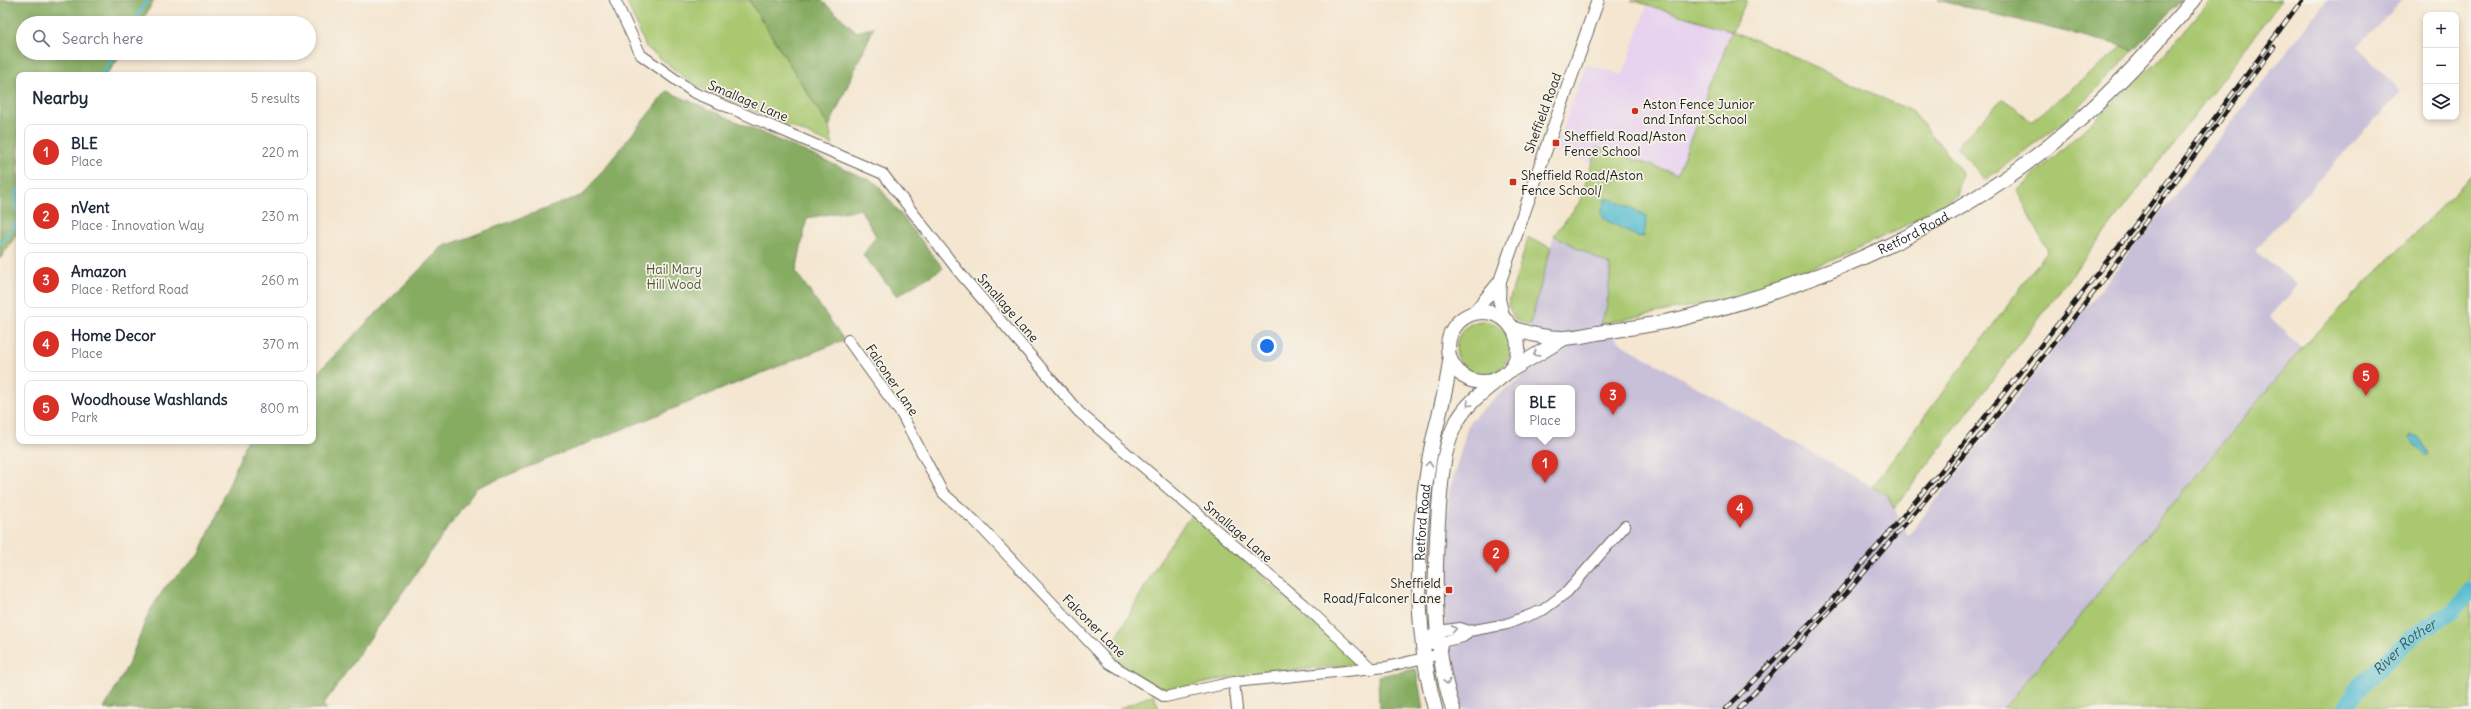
<!DOCTYPE html>
<html lang="en">
<head>
<meta charset="utf-8">
<style>
  :root { --surface:#fff; --page:#f6f6f7; --text:#1f2937; --muted:#747a83; --line:#e0e1e3; --accent:#d93025 }
  body { margin:0; font-family:Delius,sans-serif; background:var(--page); color:var(--text) }
  .controls { position:absolute; right:12px; top:12px; display:grid; overflow:hidden; border-radius:8px; box-shadow:0 2px 6px #0003 }
  .controls button { width:36px; height:36px; display:grid; place-items:center; padding:0; border:0; border-bottom:1px solid var(--line); background:var(--surface); color:var(--text); font:20px sans-serif }
  .you { position:absolute; left:1267px; top:346px; width:14px; height:14px; margin:-10px; border:3px solid #fff; border-radius:50%; background:#1a73e8; box-shadow:0 0 0 6px #1a73e833 }
  .badge { display:grid; place-items:center; width:26px; height:26px; border-radius:50%; background:var(--accent); color:#fff; font-size:13px; font-weight:700 }
  .pin { position:absolute; translate:-50% -33px; filter:drop-shadow(0 1px 2px #0008) }
  .pin::after { content:''; position:absolute; top:21px; width:14px; height:12px; background:inherit; clip-path:polygon(0 0,100% 0,50% 100%) }
  .popup { position:absolute; left:1515px; top:385px; width:60px; height:52px; box-sizing:border-box; display:grid; place-content:center; border-radius:8px; background:var(--surface); filter:drop-shadow(0 1px 3px #0005); font-size:13px; white-space:nowrap; color:var(--muted) }
  .popup b { font-size:15px; color:var(--text) }
  .popup::after { content:''; position:absolute; left:50%; top:100%; margin-left:-8px; border:8px solid transparent; border-top-color:var(--surface) }
  .list { margin:0; padding:0; list-style:none }
  h2 { display:flex; justify-content:space-between; align-items:center; height:52px; margin:0; padding:0 16px; font-size:17px }
  h2 small { font-size:13px; font-weight:400; color:var(--muted) }
  .list li { display:grid; grid-template-columns:26px 1fr auto; gap:12px; align-items:center; box-sizing:border-box; height:56px; margin:0 8px 8px; padding:0 8px; border:1px solid var(--line); border-radius:8px }
  .list b { display:block; font-size:15px; white-space:nowrap }
  .list p { margin:0; font-size:13px; white-space:nowrap; color:var(--muted) }
  .list em { font-size:13px; font-style:normal; color:var(--muted) }
  .icon { flex:none; width:22px; height:22px; fill:none; stroke:currentColor; stroke-width:2; stroke-linecap:round; stroke-linejoin:round }
  .map { position:relative; flex:none; width:2471px; height:709px; overflow:hidden }
  .search { position:absolute; background:var(--surface); box-shadow:0 2px 6px #0003; left:16px; top:16px; width:300px; height:44px; display:flex; align-items:center; gap:10px; box-sizing:border-box; padding:0 14px; border-radius:22px; color:var(--muted); font-size:15px }
  .panel { position:absolute; background:var(--surface); box-shadow:0 2px 6px #0003; left:16px; top:72px; width:300px; height:372px; border-radius:8px }
  .map>svg:first-child { display:block }
</style>
</head>
<body>
<div class="map">
<svg width="2471" height="709" viewBox="0 0 2471 709">
  <rect width="100%" height="100%" fill="#f7f3e8"/>
  <filter id="ink" filterUnits="userSpaceOnUse"><feTurbulence type="fractalNoise" baseFrequency=".025" numOctaves="2"/><feDisplacementMap in="SourceGraphic" scale="8" xChannelSelector="R" yChannelSelector="G"/><feConvolveMatrix kernelMatrix="1 2 1 2 8 2 1 2 1" color-interpolation-filters="sRGB"/></filter>
  <filter id="wash" filterUnits="userSpaceOnUse"><feTurbulence type="fractalNoise" baseFrequency=".012" numOctaves="4" result="noise"/><feDisplacementMap in="SourceGraphic" scale="16" xChannelSelector="R" yChannelSelector="G"/><feGaussianBlur stdDeviation="0.9" result="paint"/><feColorMatrix in="noise" values="0 0 0 0 0 0 0 0 0 0 0 0 0 0 0 0 0 1.4 0 .05"/><feComposite in="paint" operator="in"/></filter>
  <g filter="url(#wash)">
    <rect width="100%" height="100%" fill="#f4e6d0"/>
    <path fill="#e7d2ef" d="M1647,6L1732,31L1677,174L1597,147L1591,163L1555,151L1586,64L1623,75Z"/>
    <path fill="#c8bfd8" fill-rule="evenodd" d="M2327,0H2403L2357,47L2401,91L2255,250L2298,285L2270,317L2302,348L2003,709H1461L1454,688L1445,628L1444,560L1449,492L1469,422L1498,395L1545,361L1530,325L1554,235L1611,266L1607,306L1600,324L1622,344L1888,496L1908,536ZM1518,388H1572V434H1518Z"/>
    <path fill="#a9c870" stroke="#627246" d="M626,0H749L829,127L833,145L694,85L646,47Z
      M1631,0H1747L1732,31L1778,49L1893,103L1911,110L1957,165L1962,174L1957,196L1897,230L1826,263L1727,299L1600,324L1607,306L1611,266L1554,235L1579,203L1597,147L1677,174L1732,31Z
      M2211,0H2282L1894,509L1888,496L1872,487L2048,251L2017,191L2156,63Z
      M2123,46L2133,51L2066,120L1985,180L1957,146L2003,98L2031,122Z
      M2471,176V709H2003L2302,348Z
      M1528,238L1551,247L1530,325L1515,320L1508,305Z
      M1456 348a27 27 0 1 1 54 0a27 27 0 1 1-54 0Z
      M1192,514L1357,661L1356,664L1233,677L1172,690L1150,683L1121,666L1107,654L1165,551Z
      M1154,694L1159,709H1119Z"/>
    <path fill="#86ac62" stroke="#51643f" d="M0,0H154L141,23H23V53H123L106,75H19V231L0,259Z
      M749,0H821L857,32L874,27L829,127Z
      M1938,0H2181L2133,51L2123,46Z
      M667,91L876,183L943,268L897,296L863,255L876,236L860,209L807,218L796,272L844,340L476,488L323,705L327,709H104L129,663L149,612L166,586L200,554L247,441H313V377L442,247L583,195Z
      M1416,669L1423,709H1379L1378,676Z"/>
    <path fill="#52bbcf" stroke="#376c76" d="M1606,199H1611L1647,216L1644,236L1638,237L1604,219L1601,212Z
      M2411,436L2420,438L2428,454L2426,456L2410,440Z"/>
    <g fill="none" stroke-linecap="round" stroke-linejoin="round">
      <path stroke="#52bbcf" stroke-width="3" d="M133,23L147,0
        M101,75L117,53
        M19,189L14,196L19,213
        M0,243L19,220"/>
      <path stroke="#52bbcf" stroke-width="17" id="s1" d="M2345,709L2355,692L2410,638L2453,611L2471,591"/>
    </g>
  </g>
  <g filter="url(#ink)">
    <g fill="none" stroke-linecap="round" stroke-linejoin="round">
      <g stroke="#68635b" stroke-width="12">
        <path id="minor" d="M615,0L641,55L693,92L883,174L959,272L1079,412L1304,605L1372,669
          M848,340L902,415L943,493L975,521L1109,663L1165,697L1234,682L1386,667L1441,654
          M1423,641L1438,631L1460,628L1469,631L1507,624L1543,610L1567,592L1625,526
          M1432,644L1463,637L1469,631
          M1234,682L1237,709"/>
      </g>
      <g stroke="#68635b" stroke-width="14">
        <path id="tertiary" d="M1473,314L1500,281
          M1504,319L1499,299L1500,281L1598,0"/>
      </g>
      <g stroke="#68635b" stroke-width="16">
        <g id="secondary">
          <circle cx="1483" cy="347" r="35"/>
          <path id="s2" d="M1512,328C1529,334 1545,338 1562,338C1574,338 1586,335 1597,333C1625,329 1652,325 1679,319C1819,285 1958,225 2067,131C2114,91 2154,46 2194,0"/>
          <path d="M1511,370L1563,339"/>
          <path id="s3" d="M1435,709C1414,630 1416,542 1429,461C1434,428 1447,394 1450,360"/>
          <path d="M1453,709C1432,645 1434,574 1439,507C1441,481 1443,451 1454,427C1464,406 1481,393 1499,379"/>
        </g>
      </g>
      <use href="#minor" stroke="#fff" stroke-width="10"/>
      <use href="#tertiary" stroke="#fff" stroke-width="12"/>
      <use href="#secondary" stroke="#fff" stroke-width="14"/>
      <g stroke="#1c1c1c" stroke-width="4.5">
        <path id="rail" d="M1726,709L1830,602L1963,445L2139,220L2302,0
          M1739,709L1850,589L1989,425L2098,287L2274,47"/>
      </g>
      <use href="#rail" stroke="#f7f3e8" stroke-width="3" stroke-dasharray="9" stroke-linecap="butt"/>
    </g>
    <defs><path id="oneway-chevron" d="M-2-3.5L2.5 0L-2 3.5" fill="none" stroke-width="1.6" stroke-linecap="round" stroke-linejoin="round"/></defs>
    <g stroke="#999">
      <use href="#oneway-chevron" transform="translate(1536 354) rotate(148)"/>
      <use href="#oneway-chevron" transform="translate(1469 404) rotate(135)"/>
      <use href="#oneway-chevron" transform="translate(1429 464) rotate(-82)"/>
      <use href="#oneway-chevron" transform="translate(1454 629) rotate(-8)"/>
      <use href="#oneway-chevron" transform="translate(1447 682) rotate(78)"/>
    </g>
  </g>
  <g fill="#c8321e" stroke="#f7f3e8" stroke-width="1.5">
    <circle cx="1635" cy="111" r="4"/>
    <rect x="1552" y="139" width="8" height="8" rx="2"/>
    <rect x="1509" y="178" width="8" height="8" rx="2"/>
    <rect x="1445" y="586" width="8" height="8" rx="2"/>
  </g>
  <g text-anchor="middle" dominant-baseline="central" stroke-width="3.5" stroke-linejoin="round" paint-order="stroke">
    <g font-size="13" fill="#1c1c1c" stroke="#f7f3e8">
      <text transform="translate(748 101) rotate(23)">Smallage Lane</text>
      <text transform="translate(1543 113) rotate(-70)">Sheffield Road</text>
      <text stroke="none"><textPath href="#s2" startOffset="420">Retford Road</textPath></text>
      <text transform="translate(1008 308) rotate(49)">Smallage Lane</text>
      <text transform="translate(892 380) rotate(56)">Falconer Lane</text>
      <text stroke="none"><textPath href="#s3" startOffset="188">Retford Road</textPath></text>
      <text transform="translate(1238 532) rotate(41)">Smallage Lane</text>
      <text transform="translate(1094 626) rotate(45)">Falconer Lane</text>
    </g>
    <g font-size="13" fill="#1c1c1c" stroke="#f7f3e8" text-anchor="start">
      <text x="1643" y="104">Aston Fence Junior<tspan x="1643" dy="15">and Infant School</tspan></text>
      <text x="1564" y="136">Sheffield Road/Aston<tspan x="1564" dy="15">Fence School</tspan></text>
      <text x="1521" y="175">Sheffield Road/Aston<tspan x="1521" dy="15">Fence School/</tspan></text>
      <text x="1441" y="583" text-anchor="end">Sheffield<tspan x="1441" dy="15">Road/Falconer Lane</tspan></text>
    </g>
    <g font-size="13" fill="#4d5839" stroke="#f7f3e8">
      <text x="674" y="269">Hail Mary<tspan x="674" dy="15">Hill Wood</tspan></text>
    </g>
    <g font-size="14" font-style="italic" fill="#325c64" stroke="#f7f3e8">
      <text stroke="none"><textPath href="#s1" startOffset="87">River Rother</textPath></text>
    </g>
  </g>
</svg>
<div class="controls">
<button>+</button>
<button>−</button>
<button><svg class="icon" aria-label="layers" viewBox="0 0 24 24"><path d="M12 4l9 5-9 5-9-5zM3 14l9 5 9-5"/></svg></button>
</div>
<div class="you"></div>
<div class="pin badge" style="left:1545px;top:483px">1</div>
<div class="popup"><b>BLE</b>Place</div>
<div class="pin badge" style="left:1496px;top:573px">2</div>
<div class="pin badge" style="left:1613px;top:415px">3</div>
<div class="pin badge" style="left:1740px;top:528px">4</div>
<div class="pin badge" style="left:2366px;top:396px">5</div>
<div class="search"><svg class="icon" aria-label="search" viewBox="0 0 24 24"><circle cx="10" cy="10" r="6"/><path d="M15 15l6 6"/></svg>Search here</div>
<section class="panel">
<h2>Nearby<small>5 results</small></h2>
<ul class="list">
<li><span class="badge">1</span><div><b>BLE</b><p>Place</p></div><em>220 m</em></li>
<li><span class="badge">2</span><div><b>nVent</b><p>Place · Innovation Way</p></div><em>230 m</em></li>
<li><span class="badge">3</span><div><b>Amazon</b><p>Place · Retford Road</p></div><em>260 m</em></li>
<li><span class="badge">4</span><div><b>Home Decor</b><p>Place</p></div><em>370 m</em></li>
<li><span class="badge">5</span><div><b>Woodhouse Washlands</b><p>Park</p></div><em>800 m</em></li>
</ul>
</section>
</div>
</body>
</html>
